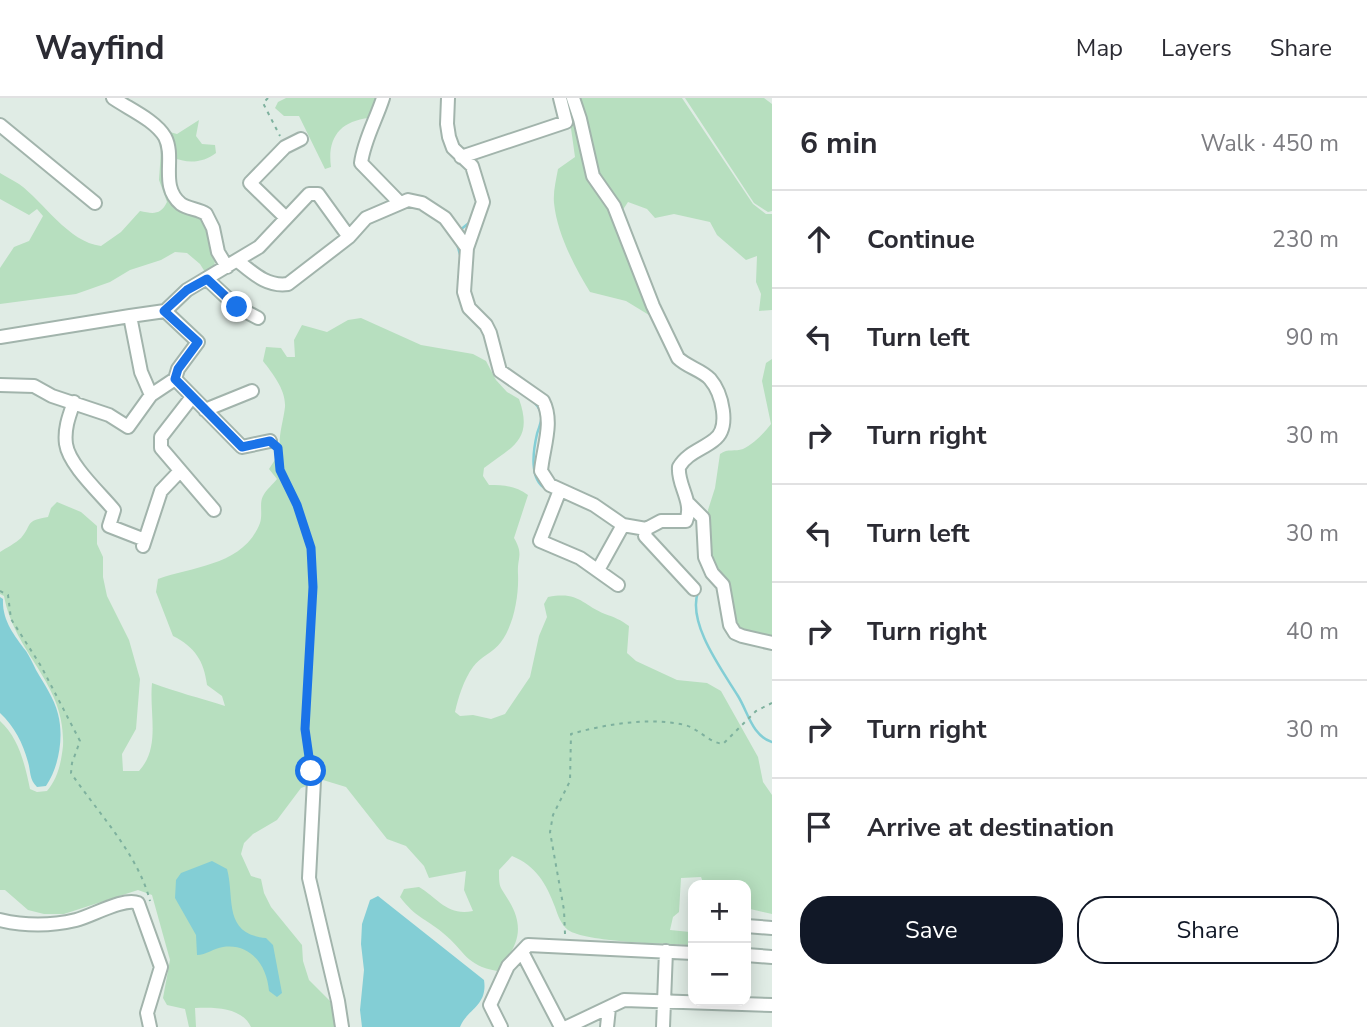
<!DOCTYPE html>
<html lang="en">
<head>
<meta charset="utf-8">
<style>
  :root { --surface:#fff; --page:#f2f2f3; --text:#2b2b33; --muted:#7c7c81; --line:#e1e1e2; --accent:#111827 }
  body { margin:0; font-family:"Nunito Sans",sans-serif; background:var(--page); color:var(--text) }
  .controls { position:absolute; right:21px; bottom:21px; display:grid; overflow:hidden; border-radius:14px; box-shadow:0 4px 18px #0003 }
  .controls button { width:63px; height:63px; display:grid; place-items:center; padding:0; border:0; border-bottom:2px solid var(--line); background:var(--surface); color:var(--text); font:35px sans-serif }
  .stop { position:absolute; width:21px; height:21px; margin:-16px; border:5px solid #1a73e8; border-radius:50%; background:#fff }
  .stop.end { background:#1a73e8; border-color:#fff; box-shadow:0 2px 7px #0008 }
  .list { margin:0; padding:0; list-style:none }
  h2 { display:flex; justify-content:space-between; align-items:center; height:91px; margin:0; padding:0 28px; font-size:30px }
  h2 small { font-size:23px; font-weight:400; color:var(--muted) }
  .list li { display:grid; grid-template-columns:46px 1fr auto; gap:21px; align-items:center; box-sizing:border-box; height:98px; padding:0 28px; border-top:2px solid var(--line) }
  .list b { display:block; font-size:26px; white-space:nowrap }
  .list em { font-size:23px; font-style:normal; color:var(--muted) }
  .actions { display:flex; gap:14px; padding:21px 28px }
  .actions a { flex:1; padding:16px 0; border:2px solid var(--accent); border-radius:28px; text-align:center; font-size:24px; color:var(--accent) }
  .actions .main { background:var(--accent); color:#fff }
  .icon { flex:none; width:38px; height:38px; fill:none; stroke:currentColor; stroke-width:2; stroke-linecap:round; stroke-linejoin:round }
  .map { position:relative; flex:none; width:772px; height:929px; overflow:hidden }
  header { display:flex; align-items:center; gap:42px; box-sizing:border-box; height:98px; padding:0 35px; background:var(--surface); border-bottom:2px solid var(--line) }
  header strong { font-size:33px }
  nav { display:flex; gap:38px; margin-inline-start:auto; font-size:24px }
  main { display:flex }
  aside { flex:1; background:var(--surface) }
  .map>svg:first-child { display:block }
</style>
</head>
<body>
<header>
<strong>Wayfind</strong>
<nav><a>Map</a><a>Layers</a><a>Share</a></nav>
</header>
<main>
<div class="map">
<svg width="772" height="929" viewBox="0 0 772 929">
  <rect width="100%" height="100%" fill="#e0ece5"/>
  <path fill="#b7dfbf" d="M286,0H379L369,20C340,23 327,40 331,69L325,71L299,18H284L275,10L278,4Z
    M575,0H682L753,106L766,116H772V212L759,213L761,196L756,184L757,158L746,162L717,137L710,124L674,116L655,120L647,111L628,104L616,122L649,217L626,203L590,194C574,168 557,135 554,105C553,94 556,82 558,71L575,59L569,16Z
    M685,0H764L772,6V113L768,114L754,105Z
    M199,22L196,38L202,46L215,47L216,55C203,65 187,66 172,59L167,92L199,118L205,127L215,163L214,169L205,174L200,166L187,155L175,154L161,162L130,172L110,184L76,196L0,206V170L14,149L29,143L43,118L37,111L29,117L0,101V75C6,79 13,82 19,86C44,104 68,144 101,148L121,134L140,113C153,116 161,117 167,104L159,82L161,52L158,38L166,33L177,36Z
    M361,220L421,247L473,256L486,263L496,282L507,294L519,301C534,343 511,349 484,370L483,378L489,387C504,387 516,388 528,397L514,440C524,457 517,459 518,476C519,497 514,527 501,544C494,554 480,559 473,569C464,581 458,600 455,614L460,618L473,617L491,621L505,616L530,579L539,538L547,519L544,506L548,499C579,493 581,506 605,516C614,519 621,522 629,528L627,555L636,563L677,582L707,585L721,593L758,659L763,684L772,697V816L746,810V787H704L701,779L681,780L679,814L673,819L670,832L690,834V847C666,846 585,844 568,832C561,826 558,818 555,809C546,785 536,768 512,758L499,772C499,792 500,787 509,803C526,831 517,850 497,873C465,867 466,854 443,835C425,820 416,820 400,799L404,791L419,789C439,801 447,818 473,813L464,792L466,773L429,780L424,768L406,748L387,741L346,689L323,682L301,690L277,722L253,736L244,745L241,756L251,778L261,781L264,795L271,809L302,847L303,863L309,882L330,903L337,929H251C242,909 214,909 195,910L196,929H189L185,911L167,907L163,900L170,862L152,797L138,792L64,816H44L28,812L5,792H0V623C19,640 25,667 30,691L37,694L47,693C58,680 61,665 63,648C66,585 15,557 4,498L0,496V454C6,450 16,445 21,440C33,426 24,423 48,419L51,410L57,404L81,414L97,428V446L103,459V479L107,498L129,542L140,581L136,631L122,656L123,673H139C161,649 149,616 152,585C176,594 200,600 225,608L222,598L207,587C204,563 195,549 173,538L156,494L158,481C195,468 244,467 260,425C263,416 259,405 263,398C266,392 273,386 277,381L269,371L280,354C278,338 283,325 285,309C286,292 273,276 263,263L266,249L281,250L287,259H295L294,242L302,227L327,234L348,222Z
    M772,261V543L743,535L734,523L710,453L708,412L715,390L720,356C728,350 735,354 743,351C754,346 764,335 771,326L762,283L766,265Z"/>
  <path fill="#83ced5" d="M0,499L3,501C2,522 14,537 26,553C30,559 33,566 36,572C44,586 54,600 58,616C64,639 59,669 46,688L37,689C29,681 31,674 28,664C23,645 14,628 0,615Z
    M212,763L227,771C235,799 222,836 266,840L273,847L282,895L277,899L269,893C267,868 251,845 223,849C214,850 206,857 197,857L196,837L175,800L176,782L181,775Z
    M378,798L484,882C488,908 467,911 460,929H362L360,912L364,872L361,846L362,826L370,802Z"/>
  <g fill="none" stroke-linecap="round" stroke-linejoin="round">
    <path stroke="#83ced5" stroke-width="2.5" d="M459,133L470,124
      M457,146L461,160
      M459,198L465,214
      M500,280C512,291 536,299 541,315C543,323 539,328 537,336C533,353 529,382 546,391
      M698,494C687,525 722,572 738,598C748,614 752,638 772,644"/>
    <g stroke="#a2b4ac" stroke-width="16">
      <path id="minor" d="M113,0C129,11 155,22 165,39C176,60 159,88 181,106C188,111 199,111 206,116L213,130L218,154L227,169
        M383,0C376,22 364,42 361,65L399,104
        M448,0L447,26L449,39L453,50L472,68L483,104L467,150L464,194L469,210L486,227L490,235L500,273L543,303C554,324 543,350 541,373L550,387L594,407L623,427L646,431L661,423H686C694,404 677,387 679,369C687,355 703,351 714,342C731,330 722,295 710,281C702,272 687,269 678,260L653,208L614,108L593,78L580,21L573,0
        M0,27L95,105
        M461,59L566,24L560,0
        M285,119L250,85L285,49L301,41
        M238,163C253,175 267,189 288,186L349,139L366,120L408,102L422,105L445,120L467,150
        M207,181L237,209L258,220
        M130,218L165,213L187,192L259,149L309,96H318L349,139
        M0,239L130,218L141,274L151,297
        M175,281L242,349L270,343
        M0,287L34,288L52,298L109,317L128,329L151,297L175,281L178,271L198,244L165,213
        M192,299L161,339V350L214,412
        M74,304C69,318 64,331 66,346C69,367 100,395 114,412L109,428L145,442
        M205,312L252,293
        M560,392L540,443L580,460L618,487
        M688,405L703,420L705,459L712,475L723,487L730,527L735,535L742,538L772,545
        M646,431L645,438L694,491
        M143,448L161,393L180,373
        M598,472L623,427
        M314,682L309,780L338,903L342,929
        M0,822C25,828 51,828 76,822C92,818 124,799 138,805L161,869L147,915L150,929
        M746,828L772,830
        M522,854L561,929
        M746,857L772,859
        M501,929L490,907L508,868L528,847L693,855
        M567,929L624,902L772,907
        M607,929L609,910
        M663,929L666,853"/>
    </g>
    <path stroke="#7eb19e" stroke-width="2" stroke-dasharray="3.5 5" stroke-linecap="butt" d="M268,0L263,5L280,38
      M278,351L280,372L297,407L311,450L313,489L305,631L310,671
      M0,493L8,497L11,521L41,568L80,643L72,665L71,675C98,715 138,756 150,803
      M565,836L564,812L550,734L553,717L570,683L571,636C606,626 649,619 685,627C699,631 708,644 723,646L756,613L772,605"/>
    <use href="#minor" stroke="#fff" stroke-width="12"/>
  </g>
  <g fill="none" stroke-linecap="round" stroke-linejoin="round">
    <path stroke="#1a73e8" stroke-width="9" d="M237,209L207,181L187,192L164,213L198,244L178,271L175,281L242,349L270,343L278,350L280,372L297,407L311,450L313,489L305,631L311,673"/>
  </g>
</svg>
<div class="controls">
<button>+</button>
<button>−</button>
</div>
<div class="stop" style="left:311px;top:673px"></div>
<div class="stop end" style="left:237px;top:209px"></div>
</div>
<aside>
<h2>6 min<small>Walk · 450 m</small></h2>
<ul class="list">
<li><svg class="icon" aria-label="ahead" viewBox="0 0 24 24"><path d="M12 20V5M6 11l6-6 6 6"/></svg><div><b>Continue</b></div><em>230 m</em></li>
<li><svg class="icon" aria-label="left" viewBox="0 0 24 24"><path d="M17 20v-9H6M10 6l-5 5 5 5"/></svg><div><b>Turn left</b></div><em>90 m</em></li>
<li><svg class="icon" aria-label="right" viewBox="0 0 24 24"><path d="M7 20v-9h11M14 6l5 5-5 5"/></svg><div><b>Turn right</b></div><em>30 m</em></li>
<li><svg class="icon" aria-label="left" viewBox="0 0 24 24"><path d="M17 20v-9H6M10 6l-5 5 5 5"/></svg><div><b>Turn left</b></div><em>30 m</em></li>
<li><svg class="icon" aria-label="right" viewBox="0 0 24 24"><path d="M7 20v-9h11M14 6l5 5-5 5"/></svg><div><b>Turn right</b></div><em>40 m</em></li>
<li><svg class="icon" aria-label="right" viewBox="0 0 24 24"><path d="M7 20v-9h11M14 6l5 5-5 5"/></svg><div><b>Turn right</b></div><em>30 m</em></li>
<li><svg class="icon" aria-label="arrive" viewBox="0 0 24 24"><path d="M6 21V4h12l-3 4 3 4H6"/></svg><div><b>Arrive at destination</b></div></li>
</ul>
<div class="actions"><a class="main">Save</a><a>Share</a></div>
</aside>
</main>
</body>
</html>
